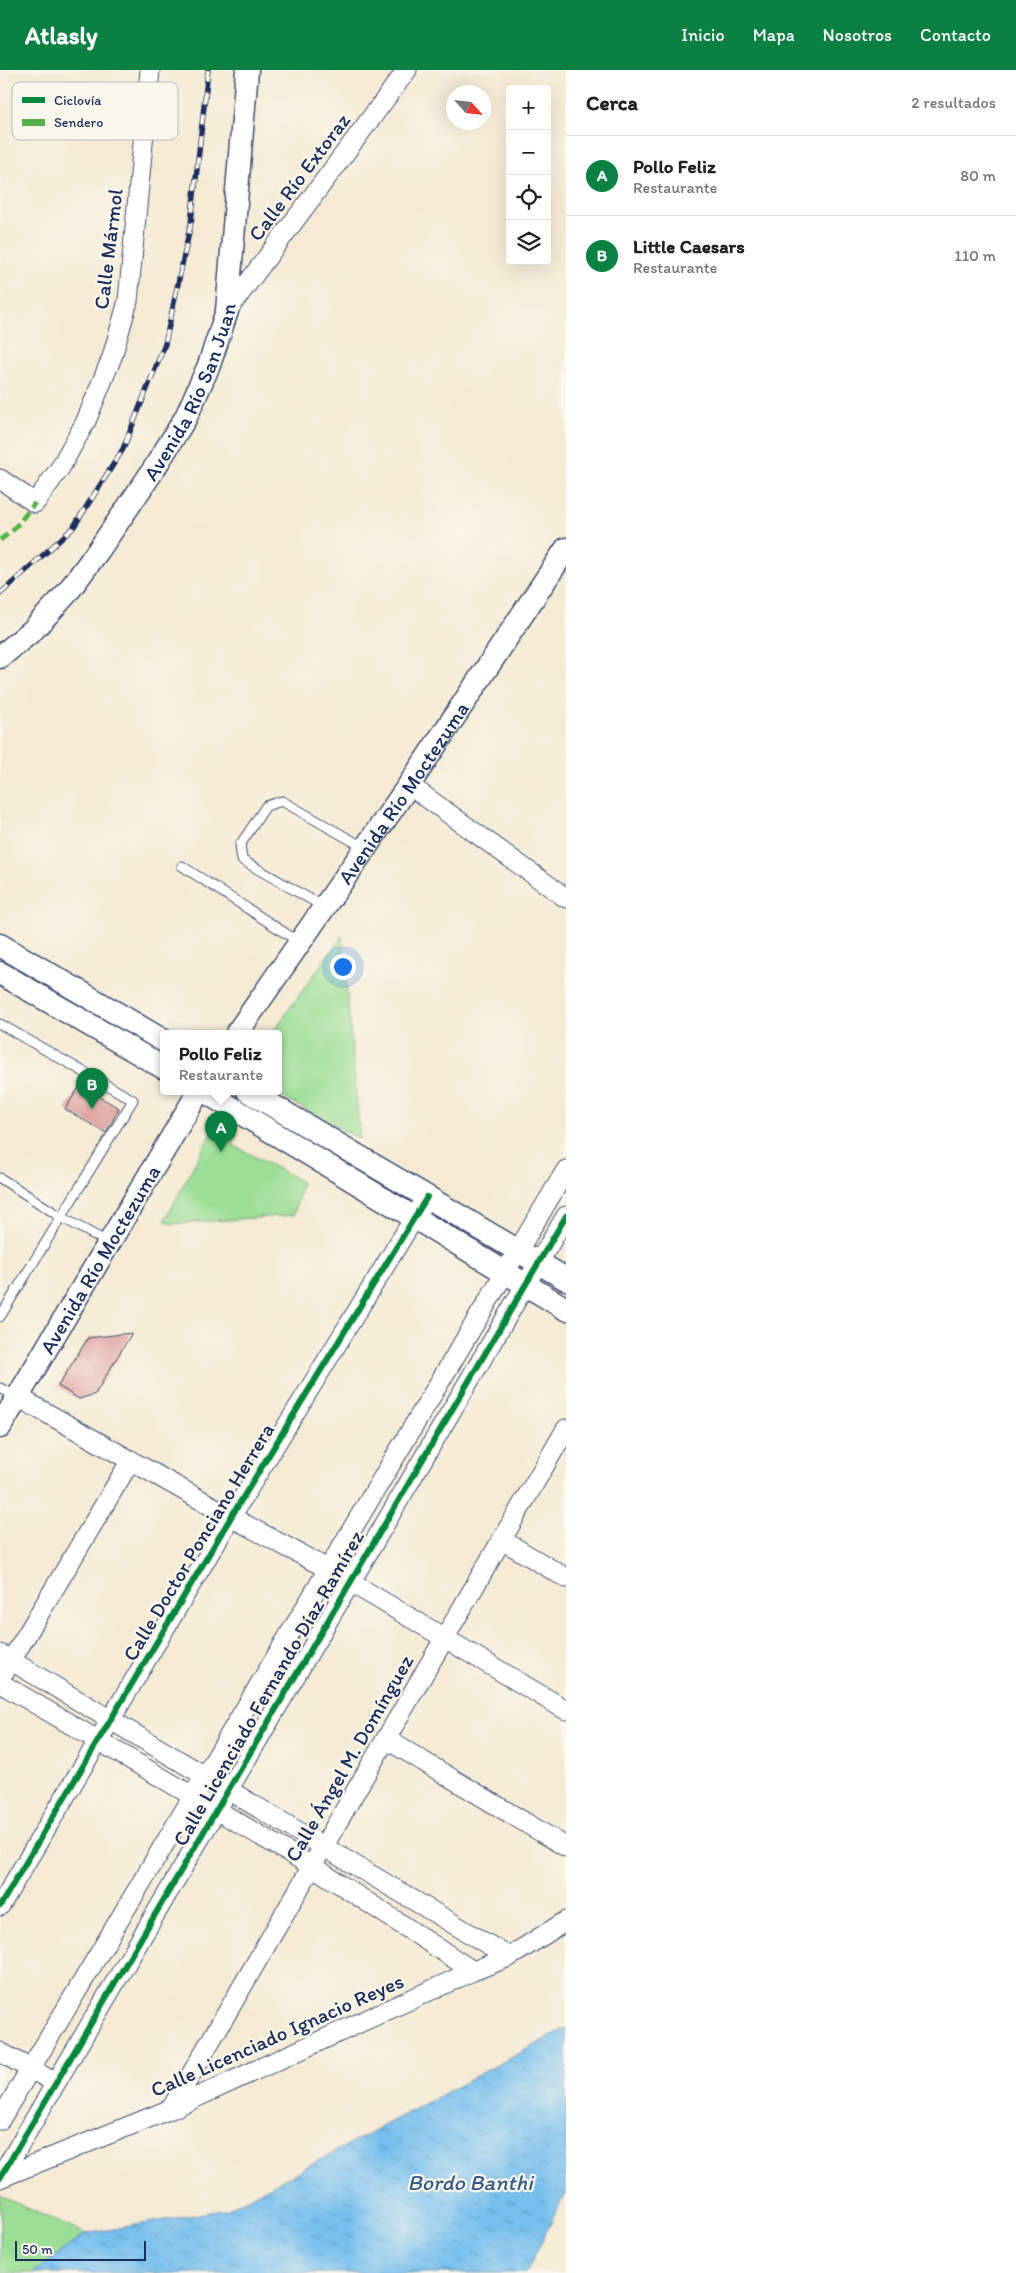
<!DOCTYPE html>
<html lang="es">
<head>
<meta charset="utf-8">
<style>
  :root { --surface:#fff; --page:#f6f6f6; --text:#222; --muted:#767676; --line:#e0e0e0; --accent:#0b8043 }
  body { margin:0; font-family:Itim,sans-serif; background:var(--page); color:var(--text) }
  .controls { position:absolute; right:15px; top:15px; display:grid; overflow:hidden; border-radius:5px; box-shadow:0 5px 20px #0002 }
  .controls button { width:45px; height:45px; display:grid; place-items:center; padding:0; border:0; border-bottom:1px solid var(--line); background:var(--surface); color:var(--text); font:25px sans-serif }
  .compass { position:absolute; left:446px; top:15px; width:45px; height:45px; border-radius:50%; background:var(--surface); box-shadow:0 5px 20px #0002; rotate:117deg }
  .scale { position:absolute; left:15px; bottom:12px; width:131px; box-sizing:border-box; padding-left:5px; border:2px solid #1b2f5e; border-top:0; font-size:14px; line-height:18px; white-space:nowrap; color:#1b2f5e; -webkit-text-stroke:4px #fbf7ec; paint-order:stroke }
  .you { position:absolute; left:342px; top:896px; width:18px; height:18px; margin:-12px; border:4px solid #fff; border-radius:50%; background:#1a73e8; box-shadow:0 0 0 8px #1a73e833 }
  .badge { display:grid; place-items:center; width:32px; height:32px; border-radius:50%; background:var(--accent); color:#fff; font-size:16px; font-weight:700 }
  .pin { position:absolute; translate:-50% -41px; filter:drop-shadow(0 1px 2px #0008) }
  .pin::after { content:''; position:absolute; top:26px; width:18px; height:15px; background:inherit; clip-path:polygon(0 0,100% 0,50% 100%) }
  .popup { position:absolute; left:160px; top:960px; width:122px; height:65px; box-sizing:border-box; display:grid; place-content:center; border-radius:5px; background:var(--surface); filter:drop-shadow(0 1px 4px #0005); font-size:16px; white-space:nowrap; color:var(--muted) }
  .popup b { font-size:19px; color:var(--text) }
  .popup::after { content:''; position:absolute; left:50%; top:100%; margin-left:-10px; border:10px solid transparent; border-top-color:var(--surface) }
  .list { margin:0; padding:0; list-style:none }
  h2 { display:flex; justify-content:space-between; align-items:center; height:65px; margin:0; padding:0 20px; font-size:21px }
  h2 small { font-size:16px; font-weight:400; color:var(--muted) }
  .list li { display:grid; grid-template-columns:32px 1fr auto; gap:15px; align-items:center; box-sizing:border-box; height:80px; padding:0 20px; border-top:1px solid var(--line) }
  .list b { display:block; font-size:19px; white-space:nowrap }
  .list p { margin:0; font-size:16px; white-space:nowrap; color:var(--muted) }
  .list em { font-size:16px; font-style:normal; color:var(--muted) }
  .icon { flex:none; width:28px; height:28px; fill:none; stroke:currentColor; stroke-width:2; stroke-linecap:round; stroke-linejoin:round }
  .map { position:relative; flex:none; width:566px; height:2203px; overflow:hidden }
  header { display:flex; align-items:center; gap:30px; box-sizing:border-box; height:70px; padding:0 25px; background:var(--accent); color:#fff }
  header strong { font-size:24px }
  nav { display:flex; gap:28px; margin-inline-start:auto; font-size:18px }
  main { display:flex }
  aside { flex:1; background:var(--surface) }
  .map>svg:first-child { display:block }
</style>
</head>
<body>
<header>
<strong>Atlasly</strong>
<nav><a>Inicio</a><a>Mapa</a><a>Nosotros</a><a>Contacto</a></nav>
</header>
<main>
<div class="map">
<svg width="566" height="2203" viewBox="0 0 566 2203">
  <defs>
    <pattern id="water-ripples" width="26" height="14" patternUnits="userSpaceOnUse" patternTransform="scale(1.25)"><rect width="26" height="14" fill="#76bfee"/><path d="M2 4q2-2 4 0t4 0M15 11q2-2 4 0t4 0" fill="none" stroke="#609cc4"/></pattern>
  </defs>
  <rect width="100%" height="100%" fill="#fbf7ec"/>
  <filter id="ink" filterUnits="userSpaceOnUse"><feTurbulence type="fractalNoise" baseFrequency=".02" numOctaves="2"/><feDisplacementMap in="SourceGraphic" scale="10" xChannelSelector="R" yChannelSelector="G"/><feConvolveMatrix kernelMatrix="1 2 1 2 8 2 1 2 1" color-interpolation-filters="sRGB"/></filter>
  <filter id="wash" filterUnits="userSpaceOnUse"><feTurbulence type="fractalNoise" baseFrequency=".0096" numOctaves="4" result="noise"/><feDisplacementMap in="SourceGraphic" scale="20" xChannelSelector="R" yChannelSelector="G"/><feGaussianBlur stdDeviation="1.12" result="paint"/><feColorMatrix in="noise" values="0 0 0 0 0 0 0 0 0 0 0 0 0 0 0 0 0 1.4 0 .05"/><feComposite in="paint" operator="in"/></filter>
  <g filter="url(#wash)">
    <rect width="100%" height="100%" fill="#f5ead3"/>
    <path fill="#9cde96" stroke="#5c867a" d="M342,866L360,1069L271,1021H278V963H272Z
      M217,1052L237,1064L233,1075L302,1112L294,1145L171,1154L165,1150Z
      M0,2126L85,2164L33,2203H0Z"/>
    <path fill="url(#water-ripples)" stroke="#4877a6" d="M566,1958V2122L526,2203H33L85,2164L228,2139Z"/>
    <g id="blocks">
      <path fill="#db9895" d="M80,1016L119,1038L106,1063L65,1039Z
        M132,1263L95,1324L79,1329L58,1316L88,1268Z"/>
    </g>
  </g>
  <g filter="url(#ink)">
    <use href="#blocks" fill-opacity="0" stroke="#3c4b70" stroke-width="1"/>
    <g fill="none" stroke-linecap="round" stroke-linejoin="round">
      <g stroke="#3c4b70" stroke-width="11">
        <path id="service" d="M182,796L299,872
          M324,837L242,790L240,775L266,736L282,731L365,778
          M0,954L133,1030L0,1247
          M0,1108L61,1147L109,1173
          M0,1318L18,1327"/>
      </g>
      <g stroke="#3c4b70" stroke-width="21">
        <path id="minor" d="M227,241L407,0
          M0,409L35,433L60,398L86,351L112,287L128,231L150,0
          M409,715L566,828
          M18,1327L231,1447L328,1499L566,1640
          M502,1470L566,1508
          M0,1584L509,1887
          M5,1601L131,1390
          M0,1613L312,1796L473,1901
          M386,1669L566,1777
          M0,1836L231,1447L427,1127
          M0,1982L56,2013
          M171,2039L566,1359
          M0,2050L566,1100
          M0,2108L566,1146
          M0,2108L171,2039L473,1901L509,1887L566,1851"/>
      </g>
      <g stroke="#3c4b70" stroke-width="25">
        <g id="tertiary">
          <path id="s1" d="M0,587L33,560L67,523L98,481L152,402L186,347L209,295L227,241L247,0"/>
          <path d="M0,875L164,971"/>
          <path d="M0,903L164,998"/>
          <path id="s2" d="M237,963L409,715L566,479"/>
          <path d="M204,1021L566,1239"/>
          <path d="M248,1021L566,1209"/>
          <path id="s3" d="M0,1357L199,1021"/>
        </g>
      </g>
      <use href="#service" stroke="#fff" stroke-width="9"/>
      <use href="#minor" stroke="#fff" stroke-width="19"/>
      <use href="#tertiary" stroke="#fff" stroke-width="22"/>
      <g stroke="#1b2f5e" stroke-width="5.5">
        <path id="rail" d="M0,524L73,458L123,379L165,274L191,153L208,0"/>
      </g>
      <use href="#rail" stroke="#fbf7ec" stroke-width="4" stroke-dasharray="11" stroke-linecap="butt"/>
      <path stroke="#55b248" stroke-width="5" stroke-dasharray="10 5" stroke-linecap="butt" d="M0,470L13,460L35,433"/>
      <g stroke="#fbf7ec" stroke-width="9">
        <path id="cycleway" d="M0,1836L231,1447L427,1127
          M0,2108L566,1146"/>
      </g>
      <use href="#cycleway" stroke="#00873e" stroke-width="6"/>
    </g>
  </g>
  <g text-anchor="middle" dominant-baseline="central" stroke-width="4.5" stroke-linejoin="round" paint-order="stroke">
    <g font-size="21" fill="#1b2f5e" stroke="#fbf7ec">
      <text transform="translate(299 107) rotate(-53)">Calle Río Extoraz</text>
      <text transform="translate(108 179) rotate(-83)">Calle Mármol</text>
      <text stroke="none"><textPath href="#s1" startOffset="330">Avenida Río San Juan</textPath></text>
      <text stroke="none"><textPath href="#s2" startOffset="292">Avenida Río Moctezuma</textPath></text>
      <text stroke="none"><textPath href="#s3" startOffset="195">Avenida Río Moctezuma</textPath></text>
      <text transform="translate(198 1472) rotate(-59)">Calle Doctor Ponciano Herrera</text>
      <text transform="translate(268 1618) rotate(-60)">Calle Licenciado Fernando Díaz Ramírez</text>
      <text transform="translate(349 1688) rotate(-60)">Calle Ángel M. Domínguez</text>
      <text transform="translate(277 1965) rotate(-24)">Calle Licenciado Ignacio Reyes</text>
    </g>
    <g font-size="22" font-style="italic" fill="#365a89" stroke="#fbf7ec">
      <text x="470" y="2112">Bordo Banthi</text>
    </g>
  </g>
  <rect x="12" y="12" width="166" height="58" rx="8" fill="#fbf7ec" stroke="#b8bbc1" stroke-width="1"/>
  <rect x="22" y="27" width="23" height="6" fill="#00873e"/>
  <rect x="22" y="49" width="23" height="7" fill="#55b248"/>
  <g font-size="14" fill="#1b2f5e">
    <text x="54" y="35">Ciclovía</text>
    <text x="54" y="57">Sendero</text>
  </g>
</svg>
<div class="controls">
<button>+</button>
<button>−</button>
<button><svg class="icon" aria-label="locate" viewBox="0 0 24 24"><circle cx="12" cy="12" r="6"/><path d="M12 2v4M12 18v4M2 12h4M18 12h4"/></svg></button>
<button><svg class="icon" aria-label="layers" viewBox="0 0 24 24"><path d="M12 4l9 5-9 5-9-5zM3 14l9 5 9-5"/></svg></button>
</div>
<svg class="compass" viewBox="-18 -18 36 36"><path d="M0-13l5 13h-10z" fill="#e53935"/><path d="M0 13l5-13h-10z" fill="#767676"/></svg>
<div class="scale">50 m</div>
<div class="you"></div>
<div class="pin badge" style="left:221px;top:1082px">A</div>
<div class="popup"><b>Pollo Feliz</b>Restaurante</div>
<div class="pin badge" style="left:92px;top:1039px">B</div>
</div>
<aside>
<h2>Cerca<small>2 resultados</small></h2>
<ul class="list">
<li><span class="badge">A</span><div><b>Pollo Feliz</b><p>Restaurante</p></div><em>80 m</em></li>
<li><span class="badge">B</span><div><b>Little Caesars</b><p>Restaurante</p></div><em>110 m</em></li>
</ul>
</aside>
</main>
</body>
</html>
